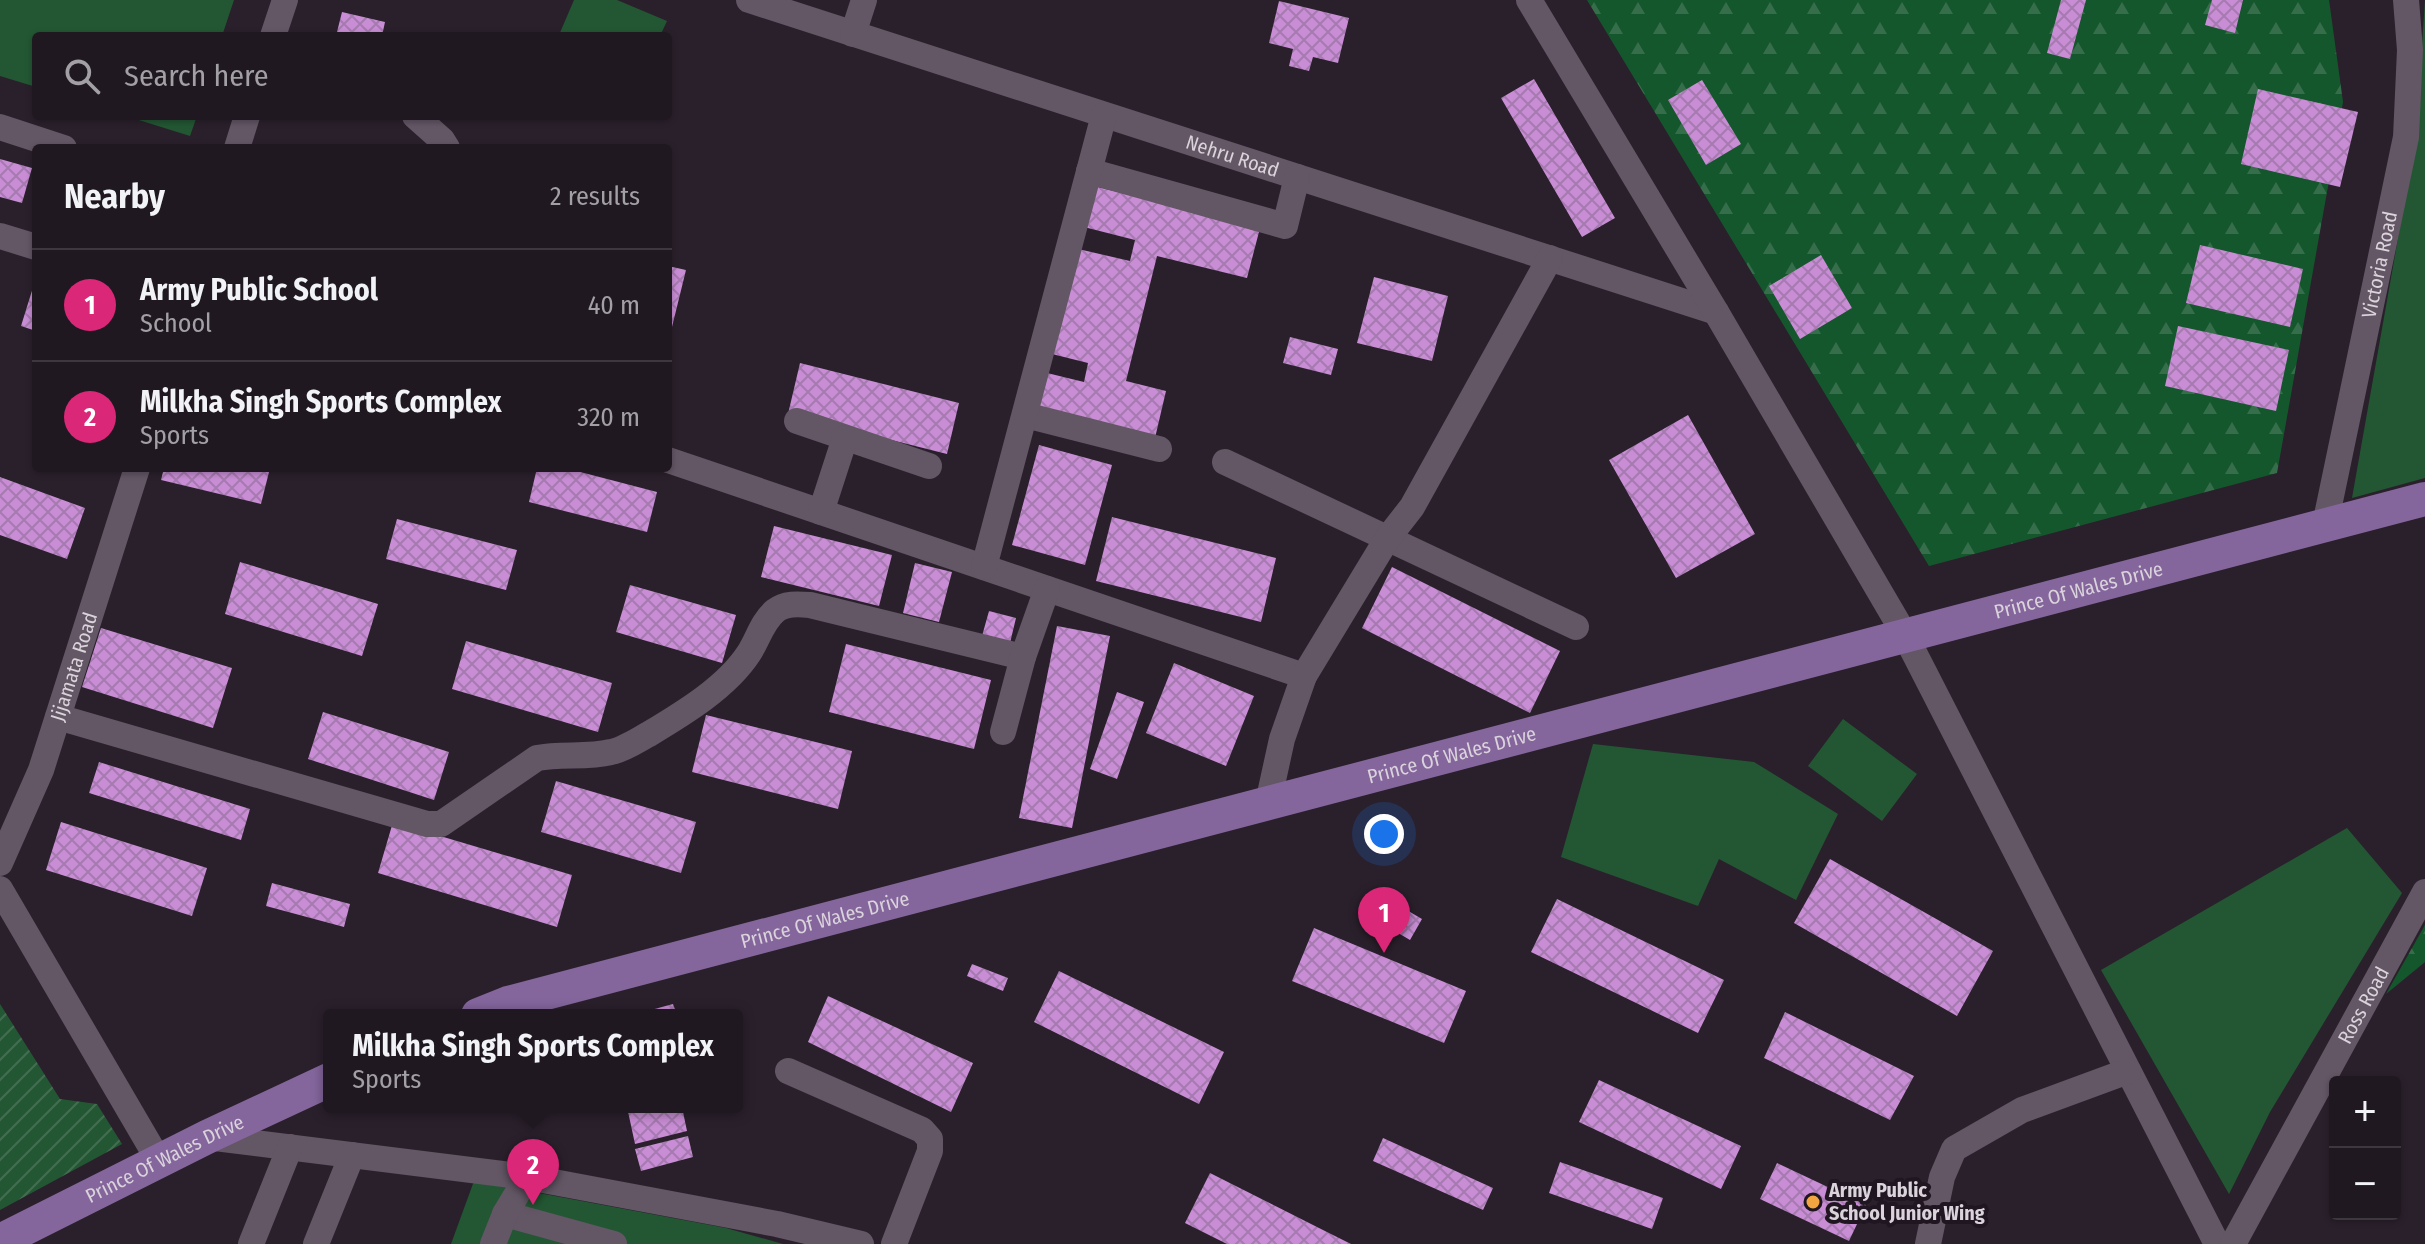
<!DOCTYPE html>
<html lang="en">
<head>
<meta charset="utf-8">
<style>
  :root { --surface:#201821; --page:#28212a; --text:#f1f3f6; --muted:#a2a0a5; --line:#3d373f; --accent:#db2777 }
  body { margin:0; font-family:"Fira Sans Condensed",sans-serif; background:var(--page); color:var(--text) }
  .controls { position:absolute; right:24px; bottom:24px; display:grid; overflow:hidden; border-radius:8px; box-shadow:0 2px 6px #0004 }
  .controls button { width:72px; height:72px; display:grid; place-items:center; padding:0; border:0; border-bottom:2px solid var(--line); background:var(--surface); color:var(--text); font:40px sans-serif }
  .you { position:absolute; left:1384px; top:834px; width:28px; height:28px; margin:-20px; border:6px solid #fff; border-radius:50%; background:#1a73e8; box-shadow:0 0 0 12px #1a73e833 }
  .badge { display:grid; place-items:center; width:52px; height:52px; border-radius:50%; background:var(--accent); color:#fff; font-size:26px; font-weight:700 }
  .pin { position:absolute; translate:-50% -66px; filter:drop-shadow(0 2px 4px #0008) }
  .pin::after { content:''; position:absolute; top:42px; width:28px; height:24px; background:inherit; clip-path:polygon(0 0,100% 0,50% 100%) }
  .popup { position:absolute; left:323px; top:1009px; width:420px; height:104px; box-sizing:border-box; display:grid; place-content:center; border-radius:8px; background:var(--surface); filter:drop-shadow(0 2px 6px #0005); font-size:26px; white-space:nowrap; color:var(--muted) }
  .popup b { font-size:30px; color:var(--text) }
  .popup::after { content:''; position:absolute; left:50%; top:100%; margin-left:-16px; border:16px solid transparent; border-top-color:var(--surface) }
  .list { margin:0; padding:0; list-style:none }
  h2 { display:flex; justify-content:space-between; align-items:center; height:104px; margin:0; padding:0 32px; font-size:34px }
  h2 small { font-size:26px; font-weight:400; color:var(--muted) }
  .list li { display:grid; grid-template-columns:52px 1fr auto; gap:24px; align-items:center; box-sizing:border-box; height:112px; padding:0 32px; border-top:2px solid var(--line) }
  .list b { display:block; font-size:30px; white-space:nowrap }
  .list p { margin:0; font-size:26px; white-space:nowrap; color:var(--muted) }
  .list em { font-size:26px; font-style:normal; color:var(--muted) }
  .icon { flex:none; width:44px; height:44px; fill:none; stroke:currentColor; stroke-width:2; stroke-linecap:round; stroke-linejoin:round }
  .map { position:relative; flex:none; width:2425px; height:1244px; overflow:hidden }
  .search { position:absolute; background:var(--surface); box-shadow:0 2px 6px #0004; left:32px; top:32px; width:640px; height:88px; display:flex; align-items:center; gap:20px; box-sizing:border-box; padding:0 28px; border-radius:8px; color:var(--muted); font-size:30px }
  .panel { position:absolute; background:var(--surface); box-shadow:0 2px 6px #0004; left:32px; top:144px; width:640px; height:328px; border-radius:8px }
  .map>svg:first-child { display:block }
</style>
</head>
<body>
<div class="map">
<svg width="2425" height="1244" viewBox="0 0 2425 1244">
  <defs>
    <pattern id="forest-firs" width="22" height="20" patternUnits="userSpaceOnUse" patternTransform="scale(2)"><rect width="22" height="20" fill="#15572d"/><path d="M5 1l3.5 6h-7zM16 11l3.5 6h-7z" fill="#366e4b"/></pattern>
    <pattern id="garden-furrows" width="10" height="10" patternUnits="userSpaceOnUse" patternTransform="scale(2)"><rect width="10" height="10" fill="#235733"/><path d="M-1 1l2-2M0 10L10 0M9 11l2-2" fill="none" stroke="#426e50"/></pattern>
    <pattern id="building-cross-hatch" width="8" height="8" patternUnits="userSpaceOnUse" patternTransform="scale(2)"><rect width="8" height="8" fill="#c88dd4"/><path d="M0 0l8 8M0 8l8-8" fill="none" stroke="#a67ab0"/></pattern>
  </defs>
  <rect width="100%" height="100%" fill="#2a202c"/>
  <path fill="url(#forest-firs)" d="M1587,0H2329L2343,102L2277,473L1929,566Z
    M2425,925V962L2386,994Z"/>
  <path fill="#235733" d="M0,0H234L222,36H36V87L0,76Z
    M574,0H617L667,21L660,36H561L559,35Z
    M2425,0V478L2352,498L2416,137Z
    M126,116H197L190,136Z
    M1843,719L1917,774L1882,821L1808,766Z
    M1593,744L1754,762L1838,814L1796,900L1719,859L1698,906L1561,857Z
    M2347,828L2402,893L2270,1112L2229,1194L2101,970Z
    M474,1181L726,1228L783,1244H451Z"/>
  <path fill="url(#garden-furrows)" d="M0,1004L60,1099L97,1104L122,1144L0,1210Z"/>
  <path fill="url(#building-cross-hatch)" d="M2061,0H2086L2070,59L2047,53Z
    M2212,0H2243L2235,33L2205,25Z
    M1279,1L1349,18L1338,63L1313,57L1309,71L1289,66L1293,49L1269,43Z
    M342,12L385,22L382,36H336Z
    M1534,79L1615,218L1582,237L1501,98Z
    M1702,80L1741,144L1706,165L1668,100Z
    M2258,89L2358,112L2340,187L2241,164Z
    M0,159L32,168L22,203L0,197Z
    M1090,185L1260,228L1247,278L1157,256L1126,381L1166,391L1155,438L1034,408L1043,372L1084,382L1088,363L1048,353L1074,248L1130,261L1135,240L1080,226Z
    M2200,245L2303,269L2290,327L2186,303Z
    M1821,255L1852,308L1800,339L1769,286Z
    M668,266L686,270L672,327L668,326Z
    M1374,277L1448,296L1432,361L1357,343Z
    M35,281H36V331L21,326Z
    M2178,326L2289,350L2276,411L2165,386Z
    M1290,337L1338,349L1331,375L1283,363Z
    M800,363L959,403L947,454L788,414Z
    M1688,415L1755,534L1676,578L1609,460Z
    M1039,445L1112,465L1085,565L1012,545Z
    M164,468H270L261,504L161,480Z
    M537,468H565L657,492L647,532L529,502Z
    M0,477L85,508L67,559L0,535Z
    M1112,517L1276,558L1261,622L1096,581Z
    M397,519L517,550L506,590L386,559Z
    M774,526L892,555L879,606L761,577Z
    M240,562L378,604L362,656L225,614Z
    M915,563L952,572L939,622L903,613Z
    M1392,567L1560,651L1530,713L1362,628Z
    M630,585L736,615L722,663L616,632Z
    M989,611L1016,618L1010,643L982,636Z
    M1057,626L1110,636L1072,828L1019,818Z
    M101,628L232,668L213,728L82,687Z
    M466,641L612,683L598,732L452,689Z
    M846,644L991,680L974,749L829,712Z
    M1174,663L1254,696L1226,766L1146,733Z
    M1117,692L1144,702L1117,779L1090,769Z
    M323,712L449,752L434,800L308,759Z
    M706,715L852,751L838,809L692,772Z
    M99,762L250,809L241,840L89,793Z
    M556,781L696,822L681,873L541,832Z
    M61,822L207,868L192,916L46,870Z
    M393,822L572,875L557,927L378,873Z
    M1830,859L1993,951L1957,1016L1794,923Z
    M272,883L350,904L344,927L266,906Z
    M1557,899L1724,980L1698,1033L1531,952Z
    M1405,909L1422,919L1410,940L1393,930Z
    M1314,928L1466,991L1444,1043L1292,981Z
    M972,964L1008,978L1003,991L967,976Z
    M1059,971L1224,1052L1199,1104L1034,1022Z
    M828,996L973,1063L951,1112L808,1042Z
    M673,1004L677,1015H636V1014Z
    M1785,1012L1914,1076L1890,1120L1764,1058Z
    M1599,1080L1741,1146L1721,1189L1579,1122Z
    M627,1107H682L687,1131L635,1144Z
    M688,1136L693,1157L641,1171L635,1149Z
    M1383,1138L1493,1188L1483,1210L1373,1161Z
    M1560,1162L1663,1198L1652,1229L1549,1193Z
    M1777,1163L1866,1205L1849,1241L1760,1199Z
    M1210,1173L1319,1228L1351,1244H1227L1185,1223Z"/>
  <g fill="none" stroke-linecap="round" stroke-linejoin="round">
    <g stroke="#635665" stroke-width="26">
      <path id="s1" d="M749,0L1716,312"/>
      <path d="M1529,0L1716,312L1905,635L2217,1244"/>
      <path d="M853,34L864,0"/>
      <path d="M273,36L285,0"/>
      <path d="M415,116L442,140L447,148"/>
      <path d="M0,127L64,148"/>
      <path d="M237,148L247,116"/>
      <path d="M1089,171L1285,226L1297,177"/>
      <path d="M0,236L36,247"/>
      <path d="M1025,415L1159,449"/>
      <path d="M797,421L929,466"/>
      <path d="M668,460L1304,676"/>
      <path d="M1225,462L1576,627"/>
      <path d="M821,512L845,438"/>
      <path id="s2" d="M2325,525L2406,137L2410,50L2406,0"/>
      <path d="M984,567L1104,115"/>
      <path d="M58,717L427,824H441L537,758C561,753 586,758 611,752C623,750 638,740 649,734C684,713 727,687 749,653C758,639 762,622 775,611C785,603 798,604 810,605L1023,657"/>
      <path d="M1003,732L1023,657L1047,589"/>
      <path d="M1268,803L1282,739L1304,676L1387,539L1412,507L1550,258"/>
      <path id="s3" d="M0,863L41,770L137,468"/>
      <path d="M0,889L159,1161"/>
      <path d="M788,1071L922,1130L930,1139V1151L894,1244"/>
      <path d="M207,1137L527,1177L777,1224L861,1244"/>
      <path d="M505,1214L614,1244"/>
      <path d="M251,1244L290,1147"/>
      <path d="M316,1244L352,1155"/>
      <path d="M493,1244L505,1214L527,1177"/>
      <path d="M1928,1244L1942,1177L1954,1149L2022,1110L2128,1071"/>
      <path id="s4" d="M2233,1244L2425,892"/>
    </g>
    <g stroke="#84669d" stroke-width="34">
      <path id="s5" d="M478,1015L508,1003L2425,499"/>
      <path id="s6" d="M0,1241L207,1137L329,1080"/>
    </g>
  </g>
  <circle fill="#f2a541" stroke="#201622" stroke-width="3" cx="1813" cy="1202" r="8"/>
  <g text-anchor="middle" dominant-baseline="central" stroke-width="8" stroke-linejoin="round" paint-order="stroke">
    <g font-size="20" fill="#dad3db" stroke="#201622">
      <text stroke="none"><textPath href="#s1" startOffset="508">Nehru Road</textPath></text>
      <text stroke="none"><textPath href="#s2" startOffset="266">Victoria Road</textPath></text>
      <text stroke="none"><textPath href="#s5" startOffset="1656">Prince Of Wales Drive</textPath></text>
      <text stroke="none"><textPath href="#s3" startOffset="210">Jijamata Road</textPath></text>
      <text stroke="none"><textPath href="#s5" startOffset="1008">Prince Of Wales Drive</textPath></text>
      <text stroke="none"><textPath href="#s5" startOffset="360">Prince Of Wales Drive</textPath></text>
      <text stroke="none"><textPath href="#s4" startOffset="272">Ross Road</textPath></text>
      <text stroke="none"><textPath href="#s6" startOffset="184">Prince Of Wales Drive</textPath></text>
    </g>
    <g font-size="20" font-weight="bold" fill="#dad3db" stroke="#201622" text-anchor="start">
      <text x="1829" y="1190">Army Public<tspan x="1829" dy="23">School Junior Wing</tspan></text>
    </g>
  </g>
</svg>
<div class="controls">
<button>+</button>
<button>−</button>
</div>
<div class="you"></div>
<div class="pin badge" style="left:1384px;top:953px">1</div>
<div class="pin badge" style="left:533px;top:1205px">2</div>
<div class="popup"><b>Milkha Singh Sports Complex</b>Sports</div>
<div class="search"><svg class="icon" aria-label="search" viewBox="0 0 24 24"><circle cx="10" cy="10" r="6"/><path d="M15 15l6 6"/></svg>Search here</div>
<section class="panel">
<h2>Nearby<small>2 results</small></h2>
<ul class="list">
<li><span class="badge">1</span><div><b>Army Public School</b><p>School</p></div><em>40 m</em></li>
<li><span class="badge">2</span><div><b>Milkha Singh Sports Complex</b><p>Sports</p></div><em>320 m</em></li>
</ul>
</section>
</div>
</body>
</html>
